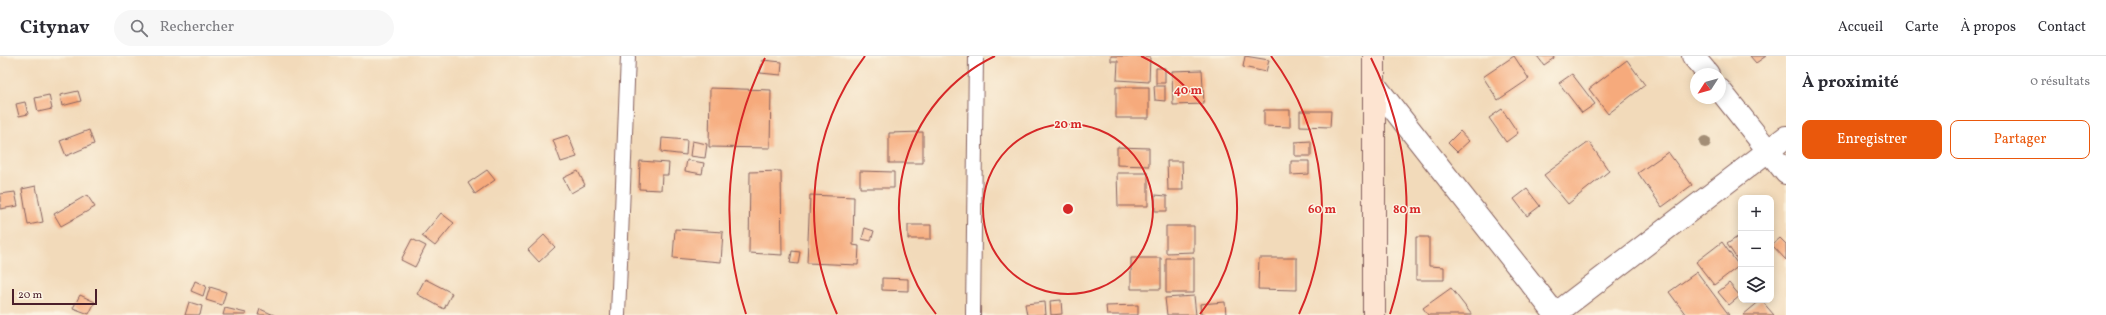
<!DOCTYPE html>
<html lang="fr">
<head>
<meta charset="utf-8">
<style>
  :root { --surface:#fff; --page:#f7f7f7; --text:#2b2b33; --muted:#7c7c81; --line:#e1e1e2; --accent:#ea580c }
  body { margin:0; font-family:Vollkorn,serif; background:var(--page); color:var(--text) }
  .controls { position:absolute; right:12px; bottom:12px; display:grid; overflow:hidden; border-radius:8px; box-shadow:0 2px 10px #0003 }
  .controls button { width:36px; height:36px; display:grid; place-items:center; padding:0; border:0; border-bottom:1px solid var(--line); background:var(--surface); color:var(--text); font:20px sans-serif }
  .compass { position:absolute; left:1690px; top:12px; width:36px; height:36px; border-radius:50%; background:var(--surface); box-shadow:0 2px 10px #0003; rotate:234deg }
  .scale { position:absolute; left:12px; bottom:10px; width:85px; box-sizing:border-box; padding-left:4px; border:2px solid #4a1f2b; border-top:0; font-size:11px; line-height:14px; white-space:nowrap; color:#4a1f2b; -webkit-text-stroke:3px #fcf5e5; paint-order:stroke }
  .list { margin:0; padding:0; list-style:none }
  h2 { display:flex; justify-content:space-between; align-items:center; height:52px; margin:0; padding:0 16px; font-size:17px }
  h2 small { font-size:13px; font-weight:400; color:var(--muted) }
  .actions { display:flex; gap:8px; padding:12px 16px }
  .actions a { flex:1; padding:9px 0; border:1px solid var(--accent); border-radius:8px; text-align:center; font-size:14px; color:var(--accent) }
  .actions .main { background:var(--accent); color:#fff }
  .icon { flex:none; width:22px; height:22px; fill:none; stroke:currentColor; stroke-width:2; stroke-linecap:round; stroke-linejoin:round }
  .map { position:relative; flex:none; width:1786px; height:259px; overflow:hidden }
  header { display:flex; align-items:center; gap:24px; box-sizing:border-box; height:56px; padding:0 20px; background:var(--surface); border-bottom:1px solid var(--line) }
  header strong { font-size:19px }
  nav { display:flex; gap:22px; margin-inline-start:auto; font-size:14px }
  .search { width:280px; height:36px; background:var(--page); display:flex; align-items:center; gap:10px; box-sizing:border-box; padding:0 14px; border-radius:22px; color:var(--muted); font-size:15px }
  main { display:flex }
  aside { flex:1; background:var(--surface) }
  .map>svg:first-child { display:block }
</style>
</head>
<body>
<header>
<strong>Citynav</strong>
<div class="search"><svg class="icon" aria-label="search" viewBox="0 0 24 24"><circle cx="10" cy="10" r="6"/><path d="M15 15l6 6"/></svg>Rechercher</div>
<nav><a>Accueil</a><a>Carte</a><a>À propos</a><a>Contact</a></nav>
</header>
<main>
<div class="map">
<svg width="1786" height="259" viewBox="0 0 1786 259">
  <rect width="100%" height="100%" fill="#fcf5e5"/>
  <filter id="ink" filterUnits="userSpaceOnUse"><feTurbulence type="fractalNoise" baseFrequency=".025" numOctaves="2"/><feDisplacementMap in="SourceGraphic" scale="8" xChannelSelector="R" yChannelSelector="G"/><feConvolveMatrix kernelMatrix="1 2 1 2 8 2 1 2 1" color-interpolation-filters="sRGB"/></filter>
  <filter id="wash" filterUnits="userSpaceOnUse"><feTurbulence type="fractalNoise" baseFrequency=".012" numOctaves="4" result="noise"/><feDisplacementMap in="SourceGraphic" scale="16" xChannelSelector="R" yChannelSelector="G"/><feGaussianBlur stdDeviation="0.9" result="paint"/><feColorMatrix in="noise" values="0 0 0 0 0 0 0 0 0 0 0 0 0 0 0 0 0 1.4 0 .05"/><feComposite in="paint" operator="in"/></filter>
  <g filter="url(#wash)">
    <rect width="100%" height="100%" fill="#f2daba"/>
    <g id="blocks">
      <path fill="#f6aa7c" d="M1111,0H1150L1149,26L1117,24L1118,5H1111Z
        M1245,0L1269,4L1266,16L1243,11Z
        M1514,0L1529,23L1498,44L1483,21Z
        M1537,0H1553L1554,2L1544,9Z
        M1750,0H1766L1756,7Z
        M762,4L782,6L781,19L760,17Z
        M1627,4L1645,29L1608,58L1589,33Z
        M1156,12H1165V27H1156Z
        M1202,14L1204,48L1173,49L1172,15Z
        M1572,18L1595,48L1582,57L1559,27Z
        M1154,30H1165V45L1155,44Z
        M1116,31H1149V62H1116Z
        M710,32L771,34L770,92L709,91Z
        M78,35L81,45L62,50L60,39Z
        M49,39L52,53L38,56L35,42Z
        M25,46L28,58L19,60L16,48Z
        M1502,53L1518,77L1506,86L1489,62Z
        M1264,54H1290V71L1264,70Z
        M1300,55H1331L1330,71L1300,70Z
        M89,74L94,88L66,100L60,85Z
        M1460,75L1469,85L1457,96L1448,87Z
        M923,76V107H889V77Z
        M568,79L577,101L561,106L553,84Z
        M662,82L687,84L686,99L661,96Z
        M692,85L707,88L705,102L690,100Z
        M1311,85V100H1295V86Z
        M1589,86L1609,115L1568,148L1544,119Z
        M1117,91L1149,92V110L1117,109Z
        M1668,96L1692,129L1662,151L1638,117Z
        M687,104L704,107L702,118L685,115Z
        M640,105L669,107L668,119H662L661,134L639,133Z
        M1167,105H1182L1183,134H1168Z
        M1291,105H1309V118L1291,119Z
        M487,114L495,124L475,138L468,127Z
        M578,115L585,129L571,137L563,122Z
        M781,115L782,199L749,197L750,116Z
        M860,115L894,116V132H860Z
        M1117,117H1148V150H1118Z
        M36,130L43,166L28,169L22,133Z
        M1527,133L1540,150L1527,160L1514,143Z
        M15,136L18,150L0,153V138Z
        M87,139L95,151L61,170L54,158Z
        M810,139L854,141L853,189L859,190L858,209L807,207Z
        M1155,139L1167,140V155H1155Z
        M441,157L454,167L435,190L422,180Z
        M908,169H931V183H908Z
        M1166,170H1194V196L1166,197Z
        M865,172L874,175L871,185L862,183Z
        M675,173L723,176L721,206L673,202Z
        M544,179L555,191L539,206L528,194Z
        M1739,180L1741,184V209L1727,188Z
        M1416,181H1429V210L1444,211V224H1416Z
        M1780,182L1786,188V204L1772,189Z
        M412,183L426,190L415,211L401,204Z
        M1722,186L1739,210L1714,229L1696,206Z
        M792,195L800,196L798,208L790,207Z
        M1131,202H1161V233H1131Z
        M1166,202H1194V237H1166Z
        M1259,202H1297V234L1258,233Z
        M1697,216L1729,259H1686L1669,236Z
        M882,222L908,223V235L882,234Z
        M425,223L452,237L444,253L417,238Z
        M195,225L206,230L203,240L191,235Z
        M1729,227L1740,240L1729,249L1718,236Z
        M210,231L226,236L222,249L206,244Z
        M1451,232L1472,259H1428L1423,252Z
        M80,239L95,246L89,258L73,252Z
        M1194,240L1196,259H1167L1165,242Z
        M1061,244L1062,258L1051,259L1050,245Z
        M1761,244L1774,259H1743Z
        M189,246L202,250L200,259H185Z
        M1045,246L1046,259H1027L1025,248Z
        M1225,246L1226,259H1201L1200,248Z
        M1138,249V259H1107L1106,250Z
        M225,252L246,257V259H223Z
        M260,253L274,259H258Z"/>
    </g>
  </g>
  <g filter="url(#ink)">
    <use href="#blocks" fill-opacity="0" stroke="#85605d" stroke-width="1"/>
    <g fill="none" stroke-linecap="round" stroke-linejoin="round">
      <g stroke="#85605d" stroke-width="16">
        <path id="lane" d="M618,259L628,0
          M973,259L976,0"/>
      </g>
      <g stroke="#85605d" stroke-width="24">
        <path id="street" d="M1693,0L1708,18
          M1374,28L1556,259
          M1720,34L1786,117
          M1554,259L1786,81"/>
      </g>
      <g stroke="#85605d" stroke-width="24">
        <path id="secondary" d="M1374,259V0"/>
      </g>
      <use href="#lane" stroke="#fff" stroke-width="14"/>
      <use href="#street" stroke="#fff" stroke-width="22"/>
      <use href="#secondary" stroke="#fde4d1" stroke-width="22"/>
    </g>
    <circle fill="#a38e76" cx="1705" cy="86" r="6"/>
  </g>
  <g fill="none" stroke="#d62828" stroke-width="2">
    <circle cx="1068" cy="153" r="85"/>
    <path d="M936 258A169 169 0 0 1 995 0M1141 0A169 169 0 0 1 1200 258"/>
    <path d="M837 258A254 254 0 0 1 865 0M1271 0A254 254 0 0 1 1299 258"/>
    <path d="M746 258A339 339 0 0 1 765 2M1371 2A339 339 0 0 1 1390 258"/>
  </g>
  <circle cx="1068" cy="153" r="6" fill="#d62828" stroke="#fcf5e5" stroke-width="2"/>
  <g font-size="12" text-anchor="middle" font-weight="bold" fill="#d62828" stroke="#fcf5e5" stroke-width="3" stroke-linejoin="round" paint-order="stroke">
    <text x="1188" y="38">40 m</text>
    <text x="1068" y="72">20 m</text>
    <text x="1322" y="157">60 m</text>
    <text x="1407" y="157">80 m</text>
  </g>
</svg>
<div class="controls">
<button>+</button>
<button>−</button>
<button><svg class="icon" aria-label="layers" viewBox="0 0 24 24"><path d="M12 4l9 5-9 5-9-5zM3 14l9 5 9-5"/></svg></button>
</div>
<svg class="compass" viewBox="-18 -18 36 36"><path d="M0-13l5 13h-10z" fill="#e53935"/><path d="M0 13l5-13h-10z" fill="#7c7c81"/></svg>
<div class="scale">20 m</div>
</div>
<aside>
<h2>À proximité<small>0 résultats</small></h2>
<ul class="list">
</ul>
<div class="actions"><a class="main">Enregistrer</a><a>Partager</a></div>
</aside>
</main>
</body>
</html>
